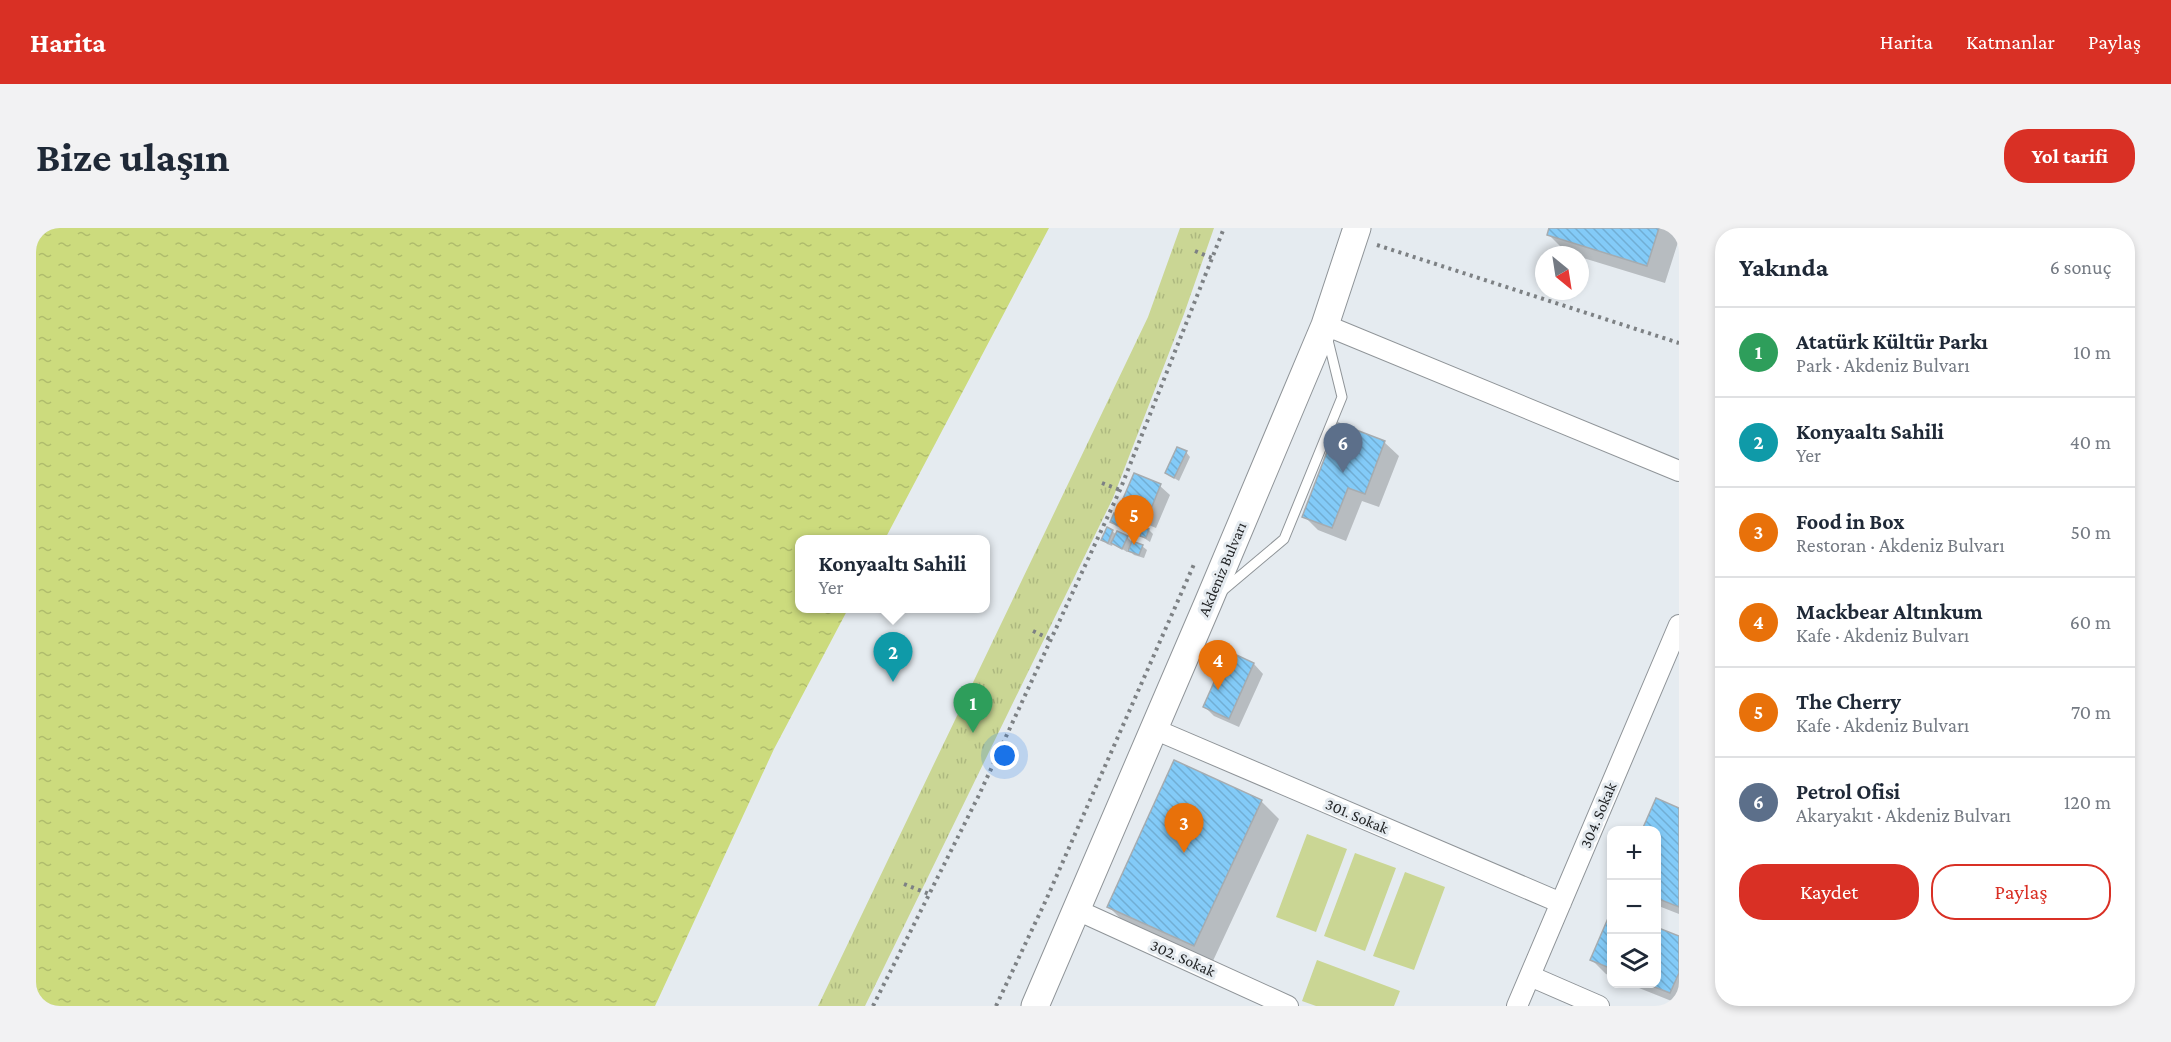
<!DOCTYPE html>
<html lang="tr">
<head>
<meta charset="utf-8">
<style>
  :root { --surface:#fff; --page:#f2f2f3; --text:#1f2937; --muted:#747a83; --line:#e0e1e3; --accent:#d93025 }
  body { margin:0; font-family:"Crimson Pro",serif; background:var(--page); color:var(--text) }
  .controls { position:absolute; right:18px; bottom:18px; display:grid; overflow:hidden; border-radius:12px; box-shadow:0 3px 9px #0003 }
  .controls button { width:54px; height:54px; display:grid; place-items:center; padding:0; border:0; border-bottom:2px solid var(--line); background:var(--surface); color:var(--text); font:30px sans-serif }
  .compass { position:absolute; left:1499px; top:18px; width:54px; height:54px; border-radius:50%; background:var(--surface); box-shadow:0 3px 9px #0003; rotate:150deg }
  .you { position:absolute; left:969px; top:528px; width:21px; height:21px; margin:-15px; border:4px solid #fff; border-radius:50%; background:#1a73e8; box-shadow:0 0 0 9px #1a73e833 }
  .badge { display:grid; place-items:center; width:39px; height:39px; border-radius:50%; background:var(--accent); color:#fff; font-size:20px; font-weight:700 }
  .pin { position:absolute; translate:-50% -50px; filter:drop-shadow(0 2px 3px #0008) }
  .pin::after { content:''; position:absolute; top:32px; width:21px; height:18px; background:inherit; clip-path:polygon(0 0,100% 0,50% 100%) }
  .popup { position:absolute; left:759px; top:307px; width:195px; height:78px; box-sizing:border-box; display:grid; place-content:center; border-radius:12px; background:var(--surface); filter:drop-shadow(0 2px 4px #0005); font-size:20px; white-space:nowrap; color:var(--muted) }
  .popup b { font-size:22px; color:var(--text) }
  .popup::after { content:''; position:absolute; left:50%; top:100%; margin-left:-12px; border:12px solid transparent; border-top-color:var(--surface) }
  .list { margin:0; padding:0; list-style:none }
  h2 { display:flex; justify-content:space-between; align-items:center; height:78px; margin:0; padding:0 24px; font-size:26px }
  h2 small { font-size:20px; font-weight:400; color:var(--muted) }
  .list li { display:grid; grid-template-columns:39px 1fr auto; gap:18px; align-items:center; box-sizing:border-box; height:90px; padding:0 24px; border-top:2px solid var(--line) }
  .list b { display:block; font-size:22px; white-space:nowrap }
  .list p { margin:0; font-size:20px; white-space:nowrap; color:var(--muted) }
  .list em { font-size:20px; font-style:normal; color:var(--muted) }
  .actions { display:flex; gap:12px; padding:18px 24px }
  .actions a { flex:1; padding:14px 0; border:2px solid var(--accent); border-radius:24px; text-align:center; font-size:21px; color:var(--accent) }
  .actions .main { background:var(--accent); color:#fff }
  .icon { flex:none; width:33px; height:33px; fill:none; stroke:currentColor; stroke-width:2; stroke-linecap:round; stroke-linejoin:round }
  .map { position:relative; flex:none; width:1643px; height:778px; overflow:hidden; border-radius:24px }
  header { display:flex; align-items:center; gap:36px; box-sizing:border-box; height:84px; padding:0 30px; background:var(--accent); color:#fff }
  header strong { font-size:28px }
  nav { display:flex; gap:33px; margin-inline-start:auto; font-size:21px }
  .intro { display:flex; align-items:center; justify-content:space-between; box-sizing:border-box; height:144px; padding:0 36px }
  h1 { margin:0; font-size:42px }
  .button { padding:15px 27px; border-radius:24px; background:var(--accent); color:#fff; font-size:21px; font-weight:700 }
  main { display:flex; gap:36px; padding:0 36px }
  aside { flex:1; background:var(--surface); border-radius:24px; box-shadow:0 3px 9px #0003 }
  .map>svg:first-child { display:block }
</style>
</head>
<body>
<header>
<strong>Harita</strong>
<nav><a>Harita</a><a>Katmanlar</a><a>Paylaş</a></nav>
</header>
<div class="intro"><h1>Bize ulaşın</h1><a class="button">Yol tarifi</a></div>
<main>
<div class="map">
<svg width="1643" height="778" viewBox="0 0 1643 778">
  <defs>
    <pattern id="park-tufts" width="24" height="20" patternUnits="userSpaceOnUse" patternTransform="scale(1.5)"><rect width="24" height="20" fill="#cad694"/><path d="M3 7l-1-3M5 7V3M7 7l1-3M15 17l-1-3M17 17v-4M19 17l1-3" fill="none" stroke="#adb87f"/></pattern>
    <pattern id="water-ripples" width="26" height="14" patternUnits="userSpaceOnUse" patternTransform="scale(1.5)"><rect width="26" height="14" fill="#ccdb7d"/><path d="M2 4q2-2 4 0t4 0M15 11q2-2 4 0t4 0" fill="none" stroke="#afbc6c"/></pattern>
    <pattern id="building-back-hatch" width="6" height="6" patternUnits="userSpaceOnUse" patternTransform="scale(1.5)"><rect width="6" height="6" fill="#83cbf8"/><path d="M-1 5l2 2M0 0l6 6M5-1l2 2" fill="none" stroke="#71aed4"/></pattern>
  </defs>
  <rect width="100%" height="100%" fill="#e5ebf0"/>
  <path fill="url(#park-tufts)" d="M1144,0H1178L1148,86L1077,270L829,778H782L1112,89Z"/>
  <path fill="#cad694" d="M1271,606L1311,621L1280,704L1240,689Z
    M1319,625L1360,640L1329,723L1288,708Z
    M1369,644L1409,659L1378,742L1337,728Z
    M1281,732L1364,763L1358,778H1280L1266,773Z"/>
  <path fill="url(#water-ripples)" d="M0,0H1013L849,311L764,312V380L812,381L738,521L619,778H0Z"/>
  <path fill="#0003" d="M1515,0H1643V11L1629,55L1544,29V27L1531,25L1513,7Z
    M1348,214L1363,228L1343,279L1326,273L1310,313L1282,302L1268,288Z
    M1150,224L1154,229L1143,253L1130,245Z
    M1098,247L1124,258L1134,267L1120,300L1094,289L1103,298L1099,307L1086,298L1085,300L1080,298L1076,294L1084,289L1089,294L1097,292L1084,280Z
    M1113,302L1117,306L1114,314L1105,308Z
    M1076,303L1081,307L1091,309L1096,314L1106,318L1111,322L1108,330L1098,327L1092,321L1091,324L1077,315L1076,318L1071,316L1067,311Z
    M1193,425L1218,436L1227,446L1203,499L1178,488L1169,479Z
    M1621,572L1643,582V686L1620,677V602H1608Z
    M1225,573L1243,591L1176,735L1091,697L1073,679Z
    M1576,685V748L1570,746L1556,732Z
    M1643,710V776L1593,756H1620Z"/>
  <path fill="url(#building-back-hatch)" stroke="#a6acb0" stroke-width="1.5" d="M1513,0H1623L1611,38L1511,7Z
    M1302,195L1349,213L1329,266L1312,260L1296,300L1266,289Z
    M1141,219L1151,223L1138,250L1129,245Z
    M1098,245L1125,256L1111,291L1083,280Z
    M1078,285L1085,288L1081,297L1074,294Z
    M1090,288L1099,292L1094,303L1085,299Z
    M1107,298L1113,301L1110,310L1104,308Z
    M1071,299L1077,302L1072,315L1065,312Z
    M1081,303L1092,308L1086,321L1075,315Z
    M1096,313L1107,317L1103,327L1092,323Z
    M1192,423L1218,435L1193,491L1167,479Z
    M1138,532L1226,572L1158,718L1071,679Z
    M1620,570L1643,580V679L1620,670V602H1606Z
    M1576,681V741L1554,732Z
    M1620,699L1643,708V745L1634,765L1611,756H1620Z"/>
  <g fill="none" stroke-linecap="round" stroke-linejoin="round">
    <g stroke="#8f9498" stroke-width="11">
      <path id="lane" d="M1185,364L1248,311L1306,169L1291,108"/>
    </g>
    <g stroke="#8f9498" stroke-width="22">
      <path id="street" d="M1289,97L1643,243
        M1118,501L1525,675
        M1041,682L1252,778
        M1494,748L1563,778
        M1481,778L1643,397"/>
    </g>
    <g stroke="#8f9498" stroke-width="29">
      <path id="secondary" d="M999,778L1172,375L1289,97L1321,0"/>
    </g>
    <path stroke="#7d8184" stroke-width="4" stroke-dasharray="3 4.5" stroke-linecap="butt" d="M1341,17L1643,115
      M1159,23L1176,30
      M1066,255L1084,262
      M997,403L1014,411
      M868,656L893,666
      M837,778L943,567L1084,262L1188,0
      M960,778L1010,672L1159,334"/>
    <use href="#lane" stroke="#fff" stroke-width="9"/>
    <use href="#street" stroke="#fff" stroke-width="20"/>
    <use href="#secondary" stroke="#fff" stroke-width="27"/>
  </g>
  <g text-anchor="middle" dominant-baseline="central" stroke-width="6" stroke-linejoin="round" paint-order="stroke">
    <g font-size="16" fill="#222426" stroke="#e5ebf0">
      <text transform="translate(1186 341) rotate(-67)">Akdeniz Bulvarı</text>
      <text transform="translate(1562 587) rotate(-67)">304. Sokak</text>
      <text transform="translate(1321 588) rotate(23)">301. Sokak</text>
      <text transform="translate(1147 730) rotate(24)">302. Sokak</text>
    </g>
  </g>
</svg>
<div class="controls">
<button>+</button>
<button>−</button>
<button><svg class="icon" aria-label="layers" viewBox="0 0 24 24"><path d="M12 4l9 5-9 5-9-5zM3 14l9 5 9-5"/></svg></button>
</div>
<svg class="compass" viewBox="-18 -18 36 36"><path d="M0-13l5 13h-10z" fill="#e53935"/><path d="M0 13l5-13h-10z" fill="#747a83"/></svg>
<div class="you"></div>
<div class="pin badge" style="left:937px;top:505px;background:#2e9e5b">1</div>
<div class="pin badge" style="left:857px;top:454px;background:#0f9aa8">2</div>
<div class="popup"><b>Konyaaltı Sahili</b>Yer</div>
<div class="pin badge" style="left:1148px;top:625px;background:#e8710a">3</div>
<div class="pin badge" style="left:1182px;top:462px;background:#e8710a">4</div>
<div class="pin badge" style="left:1098px;top:317px;background:#e8710a">5</div>
<div class="pin badge" style="left:1307px;top:245px;background:#5c6f8a">6</div>
</div>
<aside>
<h2>Yakında<small>6 sonuç</small></h2>
<ul class="list">
<li><span class="badge" style="background:#2e9e5b">1</span><div><b>Atatürk Kültür Parkı</b><p>Park · Akdeniz Bulvarı</p></div><em>10 m</em></li>
<li><span class="badge" style="background:#0f9aa8">2</span><div><b>Konyaaltı Sahili</b><p>Yer</p></div><em>40 m</em></li>
<li><span class="badge" style="background:#e8710a">3</span><div><b>Food in Box</b><p>Restoran · Akdeniz Bulvarı</p></div><em>50 m</em></li>
<li><span class="badge" style="background:#e8710a">4</span><div><b>Mackbear Altınkum</b><p>Kafe · Akdeniz Bulvarı</p></div><em>60 m</em></li>
<li><span class="badge" style="background:#e8710a">5</span><div><b>The Cherry</b><p>Kafe · Akdeniz Bulvarı</p></div><em>70 m</em></li>
<li><span class="badge" style="background:#5c6f8a">6</span><div><b>Petrol Ofisi</b><p>Akaryakıt · Akdeniz Bulvarı</p></div><em>120 m</em></li>
</ul>
<div class="actions"><a class="main">Kaydet</a><a>Paylaş</a></div>
</aside>
</main>
</body>
</html>
